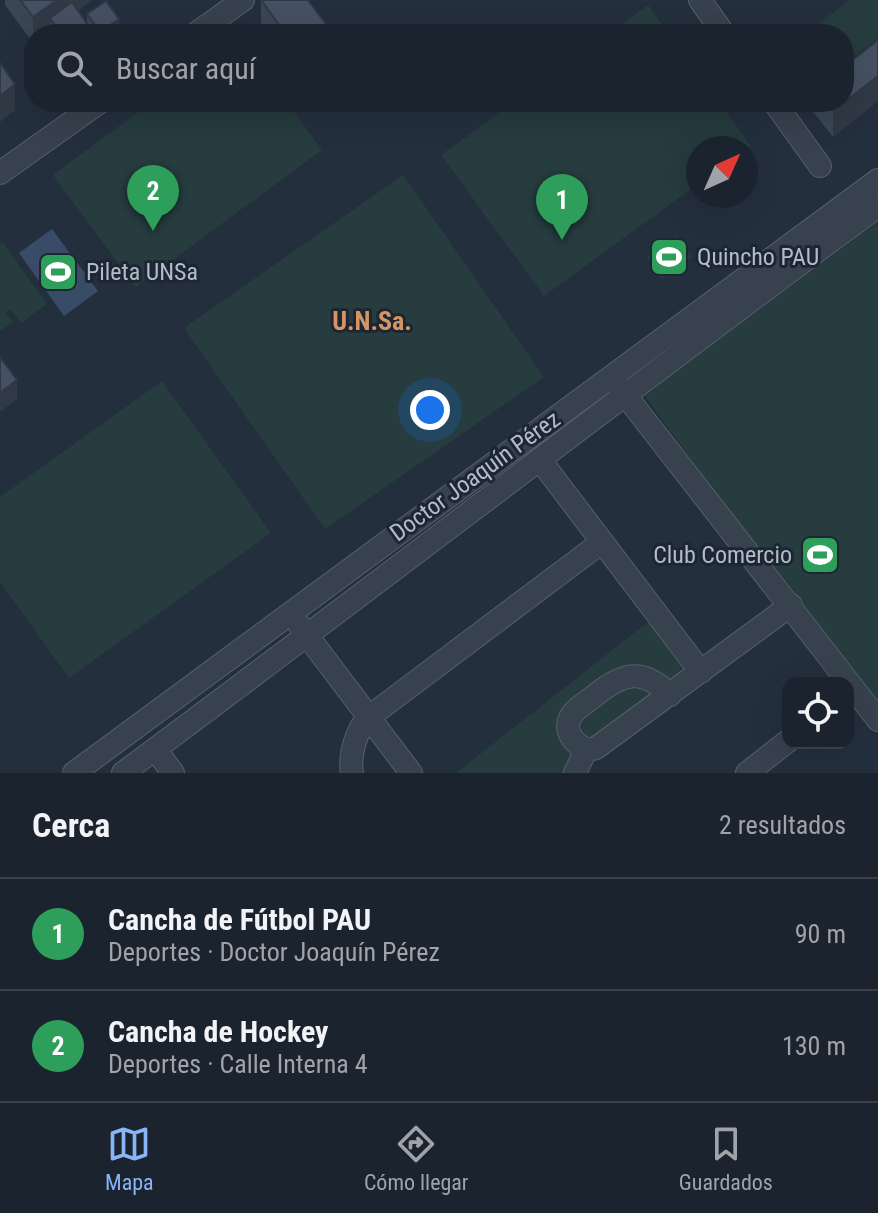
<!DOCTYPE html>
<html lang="es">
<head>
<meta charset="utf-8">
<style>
  :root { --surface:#1b232e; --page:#282f3a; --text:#f1f3f6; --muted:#a0a4aa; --line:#39404a; --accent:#8ab4f8 }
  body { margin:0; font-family:"Roboto Condensed",sans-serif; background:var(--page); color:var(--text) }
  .controls { position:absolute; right:24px; bottom:24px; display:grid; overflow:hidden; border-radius:16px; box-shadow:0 8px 32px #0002 }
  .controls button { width:72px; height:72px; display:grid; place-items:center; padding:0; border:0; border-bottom:2px solid var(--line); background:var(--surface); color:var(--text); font:40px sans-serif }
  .compass { position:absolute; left:686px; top:136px; width:72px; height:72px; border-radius:50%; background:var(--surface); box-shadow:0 8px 32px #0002; rotate:45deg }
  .you { position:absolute; left:430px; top:410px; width:28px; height:28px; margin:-20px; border:6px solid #fff; border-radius:50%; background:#1a73e8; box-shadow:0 0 0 12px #1a73e833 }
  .badge { display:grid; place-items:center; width:52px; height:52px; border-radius:50%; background:var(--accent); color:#fff; font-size:26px; font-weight:700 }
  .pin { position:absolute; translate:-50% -66px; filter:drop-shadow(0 2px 4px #0008) }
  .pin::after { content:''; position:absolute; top:42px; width:28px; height:24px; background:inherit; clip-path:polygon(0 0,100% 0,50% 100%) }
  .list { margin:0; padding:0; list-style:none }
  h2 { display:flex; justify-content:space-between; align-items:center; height:104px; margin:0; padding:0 32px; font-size:34px }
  h2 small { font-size:26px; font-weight:400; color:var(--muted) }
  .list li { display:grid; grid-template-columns:52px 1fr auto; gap:24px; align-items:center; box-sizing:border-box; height:112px; padding:0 32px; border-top:2px solid var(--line) }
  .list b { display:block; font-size:30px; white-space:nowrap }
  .list p { margin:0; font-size:26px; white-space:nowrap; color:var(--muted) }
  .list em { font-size:26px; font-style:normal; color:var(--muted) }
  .icon { flex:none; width:44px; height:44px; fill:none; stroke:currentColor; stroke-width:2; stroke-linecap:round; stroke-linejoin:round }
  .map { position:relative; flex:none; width:878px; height:773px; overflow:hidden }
  .search { position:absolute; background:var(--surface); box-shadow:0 8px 32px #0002; left:24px; right:24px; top:24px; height:88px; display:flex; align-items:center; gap:20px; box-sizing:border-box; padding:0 28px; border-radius:32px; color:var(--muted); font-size:30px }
  .sheet { height:328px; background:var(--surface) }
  nav { display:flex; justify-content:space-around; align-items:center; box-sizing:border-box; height:112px; border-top:2px solid var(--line); background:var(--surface); font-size:22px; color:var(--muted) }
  nav a { display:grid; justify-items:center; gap:4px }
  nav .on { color:var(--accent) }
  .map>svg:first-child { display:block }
</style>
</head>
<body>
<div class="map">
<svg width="878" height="773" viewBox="0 0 878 773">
  <rect width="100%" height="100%" fill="#242f3e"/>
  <path fill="#263c3f" d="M850,0H878V38L844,64V34H805Z
    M648,5L669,34H608Z
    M152,102H287L322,150L136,287L53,175Z
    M514,102H719L751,146L746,149L698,148V184L544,296L441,155Z
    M403,175L544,377L325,529L184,328Z
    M878,222V715L644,395Z
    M676,236L692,257L662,279L647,257Z
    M3,243L47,304L21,323L10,309L6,313L13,322L0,331V245Z
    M162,381L271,533L69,678L0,582V497Z
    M657,615L698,675L580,773H456Z"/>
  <path fill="#394c67" d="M52,229L98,291L64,316L19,253Z"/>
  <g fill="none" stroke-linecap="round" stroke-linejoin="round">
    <g stroke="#565f6c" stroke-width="24">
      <path id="minor" d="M700,0L724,34
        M195,34L243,0
        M774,102L820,166
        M0,173L100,102
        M616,383L878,720
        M540,460L701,672
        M300,626L411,773
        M670,695C641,666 621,674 593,697C586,703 574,709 570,718C562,733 581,754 596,748L791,605
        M155,749L173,773
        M74,773L878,180
        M123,773C376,585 625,393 878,206
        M352,773C349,755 356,730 369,717L602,542
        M575,773L586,750
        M747,773L788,741"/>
    </g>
    <use href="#minor" stroke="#38414e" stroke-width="22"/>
  </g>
  <path fill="#3b4654" d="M5,0H92L77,11L87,25V14L119,34H50V31L34,34L33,43L5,5Z
    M261,0L333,34H268L261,25Z
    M878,40V101L833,137L810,108V102H844Z"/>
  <path fill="#303945" d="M57,0H92L56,27L50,18V31L46,34H34L33,43V17Z
    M119,19V34H100V32Z
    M878,76V101L833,137V111Z
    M15,84V110L0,122V96Z
    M17,380V399L0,412V393Z"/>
  <path fill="#455162" stroke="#303945" stroke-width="2" d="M20,0H57L33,17Z
    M261,0H308L333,34H286Z
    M106,1L119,19L100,32L87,14Z
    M72,2L94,34H61L50,18Z
    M878,40V76L833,111L826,102H844V67Z
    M0,63L15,84L0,96Z
    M0,357L17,380L0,393Z"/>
  <defs>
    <g id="stadium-square" transform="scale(2)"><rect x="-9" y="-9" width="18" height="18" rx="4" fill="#2e9e5b" stroke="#1d2633"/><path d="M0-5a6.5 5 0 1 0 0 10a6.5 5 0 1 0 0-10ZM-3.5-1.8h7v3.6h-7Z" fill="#fff"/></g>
  </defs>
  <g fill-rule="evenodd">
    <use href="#stadium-square" x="669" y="257"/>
    <use href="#stadium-square" x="58" y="272"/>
    <use href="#stadium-square" x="820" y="555"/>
  </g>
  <g text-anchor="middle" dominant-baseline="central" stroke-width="6" stroke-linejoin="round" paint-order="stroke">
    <g font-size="24" fill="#b4bcc9" stroke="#1d2633" text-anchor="start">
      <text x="697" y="257">Quincho PAU</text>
      <text x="86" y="272">Pileta UNSa</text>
      <text x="792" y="555" text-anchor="end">Club Comercio</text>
    </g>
    <g font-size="24" fill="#b4bcc9" stroke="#1d2633">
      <text transform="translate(475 476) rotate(-36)">Doctor Joaquín Pérez</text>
    </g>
    <g font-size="26" font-weight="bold" fill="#d59563" stroke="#1d2633">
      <text x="372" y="321">U.N.Sa.</text>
    </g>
  </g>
</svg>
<div class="controls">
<button><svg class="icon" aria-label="locate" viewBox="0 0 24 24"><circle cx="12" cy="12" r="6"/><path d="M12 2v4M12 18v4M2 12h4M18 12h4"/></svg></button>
</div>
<svg class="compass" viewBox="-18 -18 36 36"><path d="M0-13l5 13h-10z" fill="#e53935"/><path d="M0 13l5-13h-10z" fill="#a0a4aa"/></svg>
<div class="you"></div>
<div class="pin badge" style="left:562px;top:240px;background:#2e9e5b">1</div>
<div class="pin badge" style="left:153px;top:231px;background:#2e9e5b">2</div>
<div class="search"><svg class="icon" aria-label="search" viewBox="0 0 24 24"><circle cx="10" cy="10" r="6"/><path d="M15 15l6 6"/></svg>Buscar aquí</div>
</div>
<section class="sheet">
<h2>Cerca<small>2 resultados</small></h2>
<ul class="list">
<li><span class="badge" style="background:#2e9e5b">1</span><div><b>Cancha de Fútbol PAU</b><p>Deportes · Doctor Joaquín Pérez</p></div><em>90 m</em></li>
<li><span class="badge" style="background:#2e9e5b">2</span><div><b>Cancha de Hockey</b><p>Deportes · Calle Interna 4</p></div><em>130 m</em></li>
</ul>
</section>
<nav>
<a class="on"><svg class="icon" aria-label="map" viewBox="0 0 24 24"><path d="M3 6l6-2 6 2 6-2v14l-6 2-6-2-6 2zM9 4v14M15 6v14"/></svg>Mapa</a>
<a><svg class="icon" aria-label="directions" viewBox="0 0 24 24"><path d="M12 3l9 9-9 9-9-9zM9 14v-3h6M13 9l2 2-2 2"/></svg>Cómo llegar</a>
<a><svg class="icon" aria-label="saved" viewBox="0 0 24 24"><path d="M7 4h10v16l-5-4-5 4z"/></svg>Guardados</a>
</nav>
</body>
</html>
